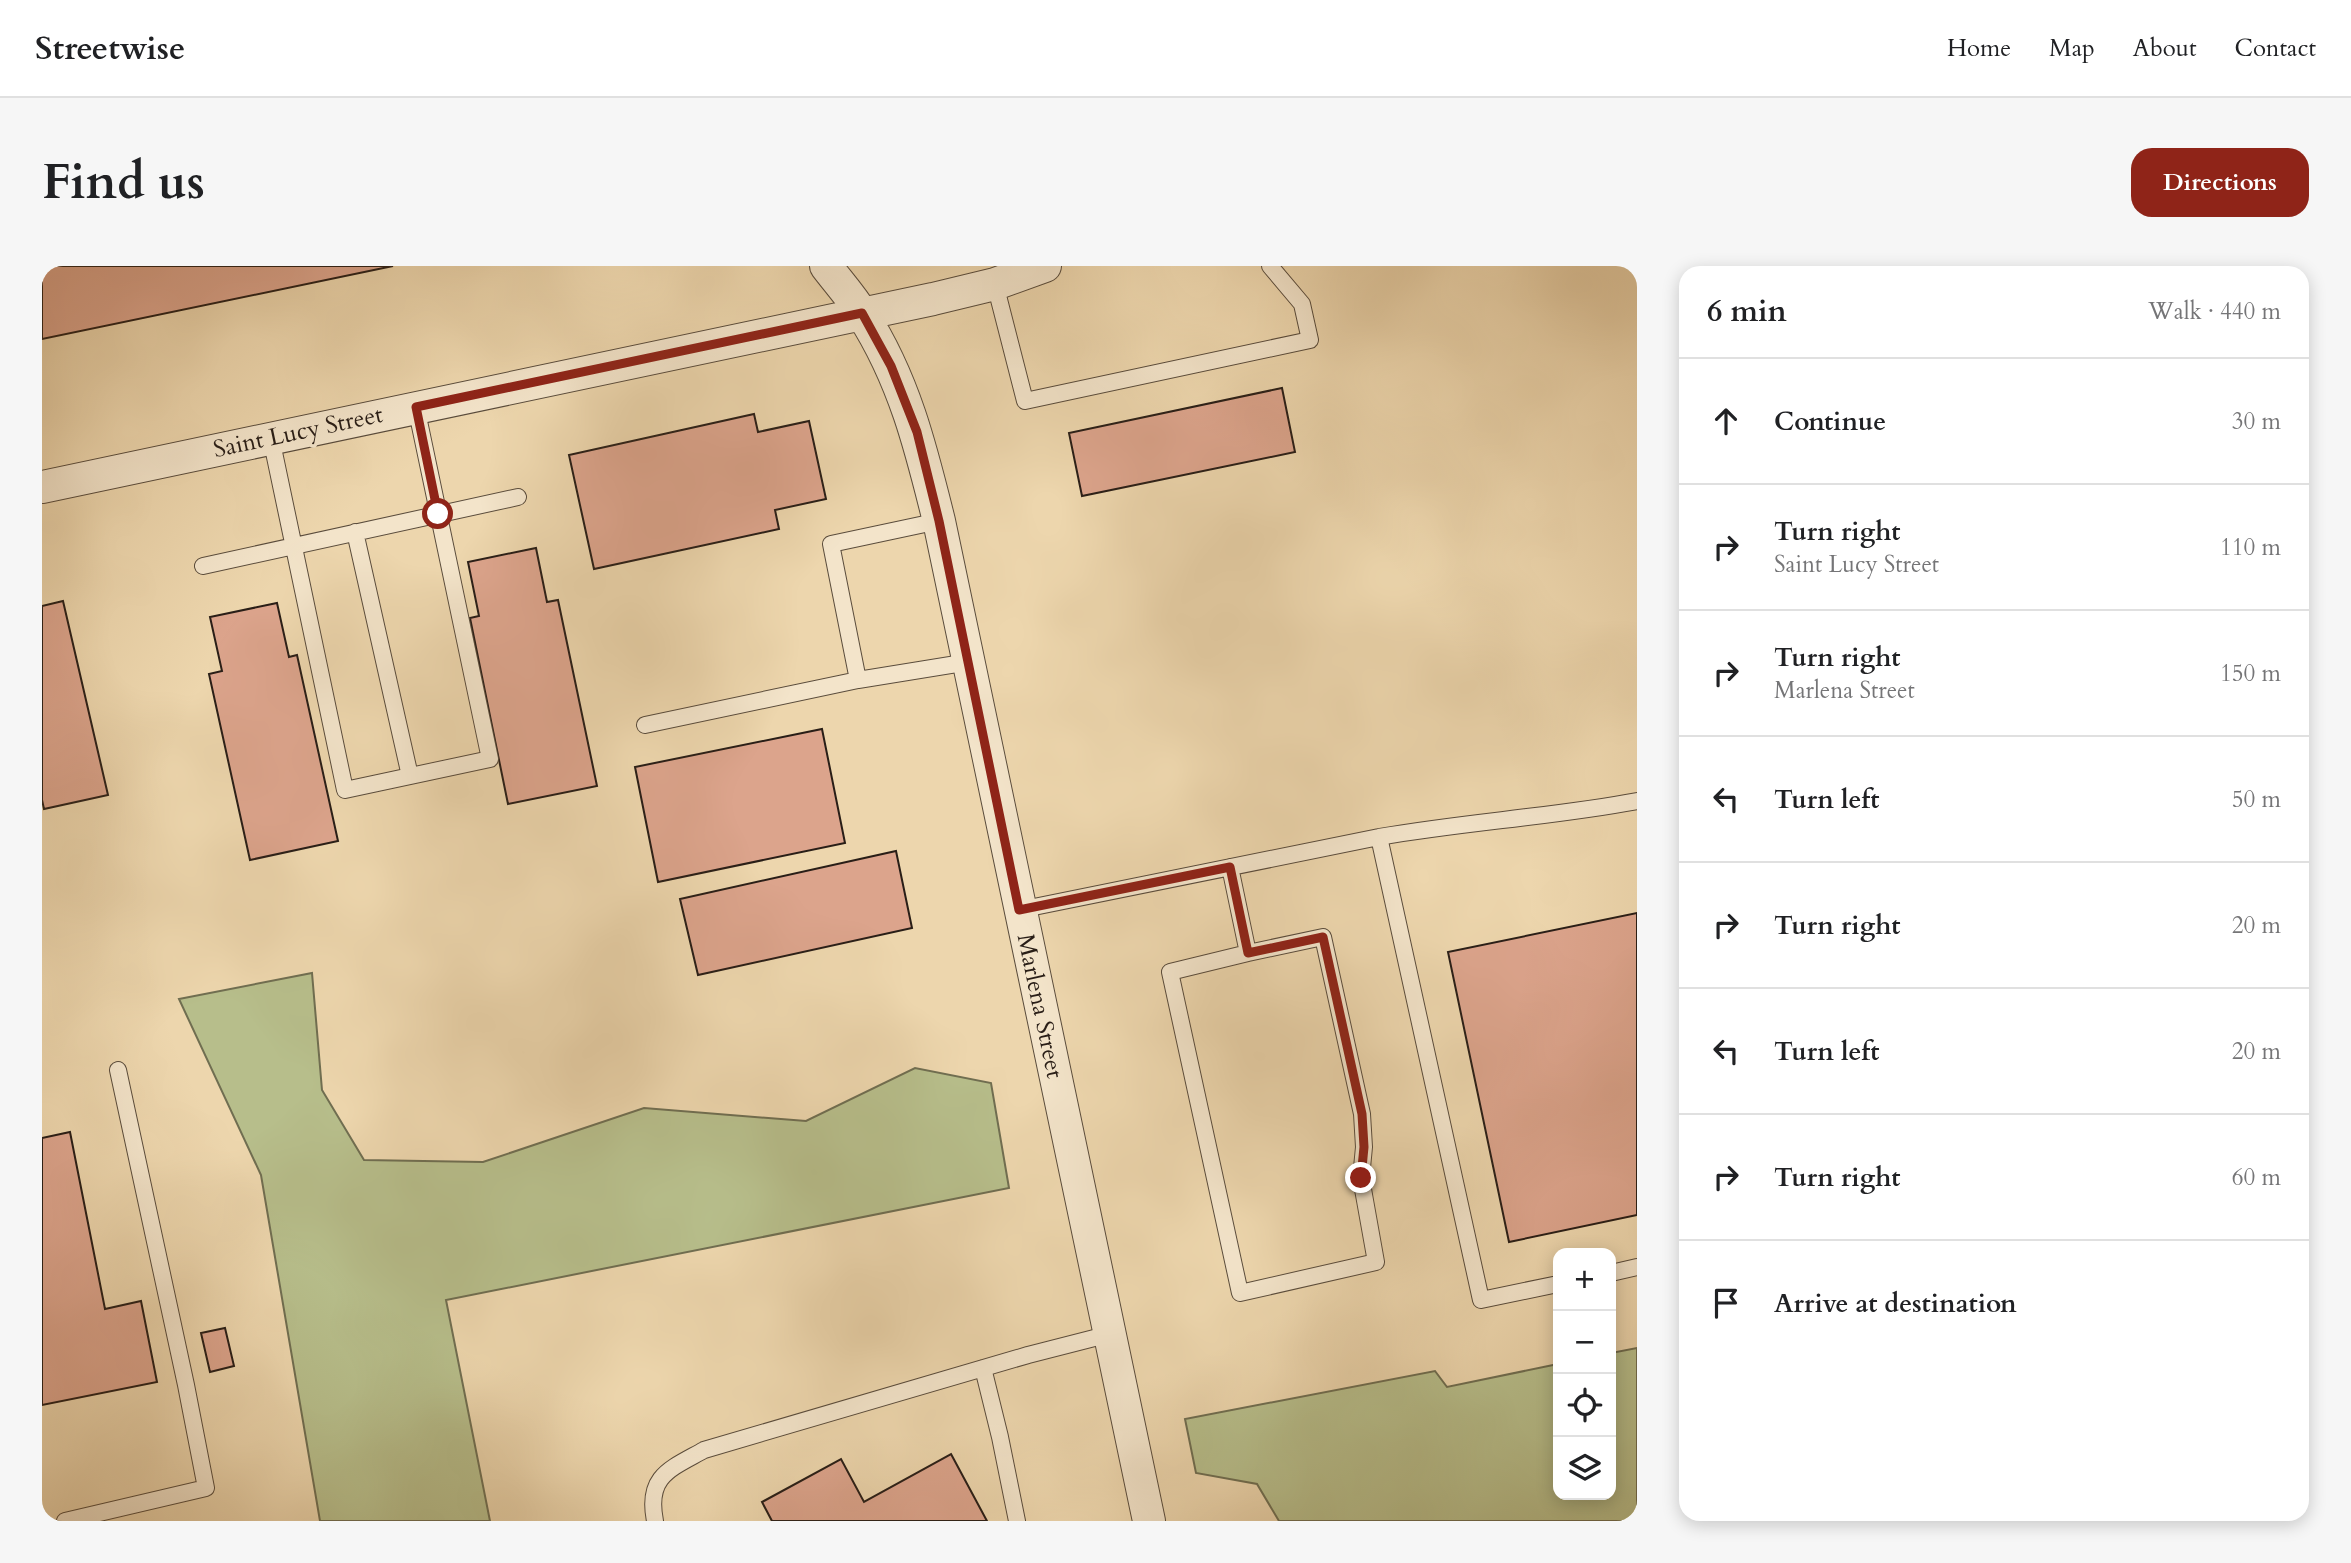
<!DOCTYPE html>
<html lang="en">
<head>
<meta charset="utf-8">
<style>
  :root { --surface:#fff; --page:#f6f6f6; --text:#202124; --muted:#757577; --line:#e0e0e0; --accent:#8f2418 }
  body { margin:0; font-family:Cardo,serif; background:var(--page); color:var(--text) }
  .controls { position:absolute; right:21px; bottom:21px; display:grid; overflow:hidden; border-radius:14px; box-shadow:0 4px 18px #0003 }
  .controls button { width:63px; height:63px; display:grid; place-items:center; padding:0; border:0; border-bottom:2px solid var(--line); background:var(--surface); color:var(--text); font:35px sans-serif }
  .stop { position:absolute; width:21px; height:21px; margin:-16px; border:5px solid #8f2418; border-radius:50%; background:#fff }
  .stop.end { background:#8f2418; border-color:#fff; box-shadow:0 2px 7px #0008 }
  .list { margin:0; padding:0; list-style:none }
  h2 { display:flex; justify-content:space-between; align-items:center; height:91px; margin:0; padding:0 28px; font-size:30px }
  h2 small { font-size:23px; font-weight:400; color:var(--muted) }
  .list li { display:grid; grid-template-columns:46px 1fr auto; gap:21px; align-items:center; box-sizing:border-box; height:126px; padding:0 28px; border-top:2px solid var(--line) }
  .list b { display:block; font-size:26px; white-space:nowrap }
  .list p { margin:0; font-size:23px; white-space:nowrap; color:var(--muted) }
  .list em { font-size:23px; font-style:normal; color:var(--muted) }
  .icon { flex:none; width:38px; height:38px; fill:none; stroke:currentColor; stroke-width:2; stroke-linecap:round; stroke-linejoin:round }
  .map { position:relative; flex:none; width:1595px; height:1255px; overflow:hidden; border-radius:21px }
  header { display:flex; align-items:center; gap:42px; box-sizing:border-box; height:98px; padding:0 35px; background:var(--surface); border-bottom:2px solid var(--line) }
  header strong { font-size:33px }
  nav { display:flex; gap:38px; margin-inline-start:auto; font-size:24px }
  .intro { display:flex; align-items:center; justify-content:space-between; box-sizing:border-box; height:168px; padding:0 42px }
  h1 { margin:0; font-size:49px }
  .button { padding:18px 32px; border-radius:21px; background:var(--accent); color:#fff; font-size:24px; font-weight:700 }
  main { display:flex; gap:42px; padding:0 42px }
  aside { flex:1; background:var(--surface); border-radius:21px; box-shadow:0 4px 18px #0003 }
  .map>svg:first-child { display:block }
</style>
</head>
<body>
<header>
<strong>Streetwise</strong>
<nav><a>Home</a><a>Map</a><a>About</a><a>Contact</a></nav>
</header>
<div class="intro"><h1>Find us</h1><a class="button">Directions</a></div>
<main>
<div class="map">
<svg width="1595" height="1255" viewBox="0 0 1595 1255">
  <rect width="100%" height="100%" fill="#edd6ad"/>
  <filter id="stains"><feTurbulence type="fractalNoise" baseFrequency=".00286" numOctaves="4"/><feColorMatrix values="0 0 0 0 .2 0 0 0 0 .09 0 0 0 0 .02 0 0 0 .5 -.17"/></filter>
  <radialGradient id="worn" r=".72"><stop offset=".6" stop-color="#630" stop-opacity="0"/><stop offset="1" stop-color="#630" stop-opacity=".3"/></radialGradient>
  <path fill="#b7be8b" stroke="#706e51" stroke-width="2" d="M270,707L280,824L322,894L441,896L602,842L764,855L873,802L949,817L967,922L404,1034L448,1255H278L219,909L137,733Z
    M1595,1082V1255H1237L1215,1218L1154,1207L1143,1153L1393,1105L1405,1121L1516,1098V1229H1569V1087Z"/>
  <path fill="#dca48c" stroke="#291e17" stroke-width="2" d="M0,0H351L0,73Z
    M1240,122L1253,186L1040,230L1027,167Z
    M712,148L716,166L767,155L784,233L733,244L737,263L552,303L527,189Z
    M494,282L505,336L516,334L555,520L466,538L428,352L437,350L426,296Z
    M21,335L66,529L2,543L0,534V340Z
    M235,337L247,391L255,389L296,575L208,594L167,408L180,405L168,351Z
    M780,463L803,577L616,616L593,501Z
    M854,585L870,662L656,709L638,633Z
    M1595,647V949L1467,976L1406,686Z
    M28,866L63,1043L99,1035L115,1116L0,1139V872Z
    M183,1062L192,1100L168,1106L159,1067Z
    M909,1188L945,1255H730L720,1236L799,1193L822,1236Z"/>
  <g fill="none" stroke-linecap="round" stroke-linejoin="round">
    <g stroke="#5a4c3c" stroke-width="18">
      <path id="lane" d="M953,18L983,135L1268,74L1260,38L1228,0
        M229,172L303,524L448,493L374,141
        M313,266L368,510
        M161,300L476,231
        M816,414L927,396
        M603,459L816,414L789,278L897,255
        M1337,571L1439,1034L1516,1018
        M1188,601L1206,687L1281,671L1320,848L1322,881L1319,912L1334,996L1198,1027L1128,706L1206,687
        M977,644L1337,571C1423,556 1509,551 1595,535
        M1569,1007L1595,1001
        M941,1102L958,1171L975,1255
        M23,1255L164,1222L144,1119L76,804
        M613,1255C604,1210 628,1203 662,1184L986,1089L1068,1068"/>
    </g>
    <g stroke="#5a4c3c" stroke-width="34">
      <path id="street" d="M784,0C796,16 810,31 820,48C862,113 879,182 897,255L1107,1255
        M0,221L891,33L953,18L1003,0"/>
    </g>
    <use href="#lane" stroke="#f3e4ca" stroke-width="16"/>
    <use href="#street" stroke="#f3e4ca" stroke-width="32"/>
  </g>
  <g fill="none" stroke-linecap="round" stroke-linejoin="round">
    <path stroke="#8f2418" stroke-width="9" d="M396,248L374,141L820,47L849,100L875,166L897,255L977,644L1188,601L1206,687L1281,671L1320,848L1322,881L1319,912"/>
  </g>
  <g text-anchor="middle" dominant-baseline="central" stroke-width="7" stroke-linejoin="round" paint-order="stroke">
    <g font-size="24" fill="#291e17" stroke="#f3e4ca">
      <text transform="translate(256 166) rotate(-12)">Saint Lucy Street</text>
      <text transform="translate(998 740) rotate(78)">Marlena Street</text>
    </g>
  </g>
  <rect width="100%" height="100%" filter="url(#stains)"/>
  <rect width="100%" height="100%" fill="url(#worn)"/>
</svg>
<div class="controls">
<button>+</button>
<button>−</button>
<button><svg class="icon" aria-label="locate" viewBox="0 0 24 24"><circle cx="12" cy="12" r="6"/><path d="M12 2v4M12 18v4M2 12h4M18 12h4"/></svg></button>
<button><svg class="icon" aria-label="layers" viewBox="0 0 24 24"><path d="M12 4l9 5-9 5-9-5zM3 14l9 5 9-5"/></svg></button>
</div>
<div class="stop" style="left:396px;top:248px"></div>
<div class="stop end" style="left:1319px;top:912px"></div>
</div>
<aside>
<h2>6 min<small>Walk · 440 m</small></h2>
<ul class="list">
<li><svg class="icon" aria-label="ahead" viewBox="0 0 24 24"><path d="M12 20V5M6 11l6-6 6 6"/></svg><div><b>Continue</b></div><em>30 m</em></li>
<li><svg class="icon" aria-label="right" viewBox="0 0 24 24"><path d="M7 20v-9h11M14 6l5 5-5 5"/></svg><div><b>Turn right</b><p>Saint Lucy Street</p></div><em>110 m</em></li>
<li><svg class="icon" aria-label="right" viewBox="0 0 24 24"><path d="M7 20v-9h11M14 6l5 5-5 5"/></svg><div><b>Turn right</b><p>Marlena Street</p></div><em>150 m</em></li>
<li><svg class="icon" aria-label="left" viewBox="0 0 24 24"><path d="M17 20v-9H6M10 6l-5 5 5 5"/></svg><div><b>Turn left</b></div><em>50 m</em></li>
<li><svg class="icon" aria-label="right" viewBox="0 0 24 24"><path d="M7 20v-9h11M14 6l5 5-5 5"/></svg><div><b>Turn right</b></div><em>20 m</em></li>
<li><svg class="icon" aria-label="left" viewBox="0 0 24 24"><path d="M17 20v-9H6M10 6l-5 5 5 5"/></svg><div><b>Turn left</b></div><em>20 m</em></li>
<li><svg class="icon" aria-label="right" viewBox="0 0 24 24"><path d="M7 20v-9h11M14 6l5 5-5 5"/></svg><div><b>Turn right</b></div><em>60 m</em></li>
<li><svg class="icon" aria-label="arrive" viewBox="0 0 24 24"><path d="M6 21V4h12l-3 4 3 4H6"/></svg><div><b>Arrive at destination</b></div></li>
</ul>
</aside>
</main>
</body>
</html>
